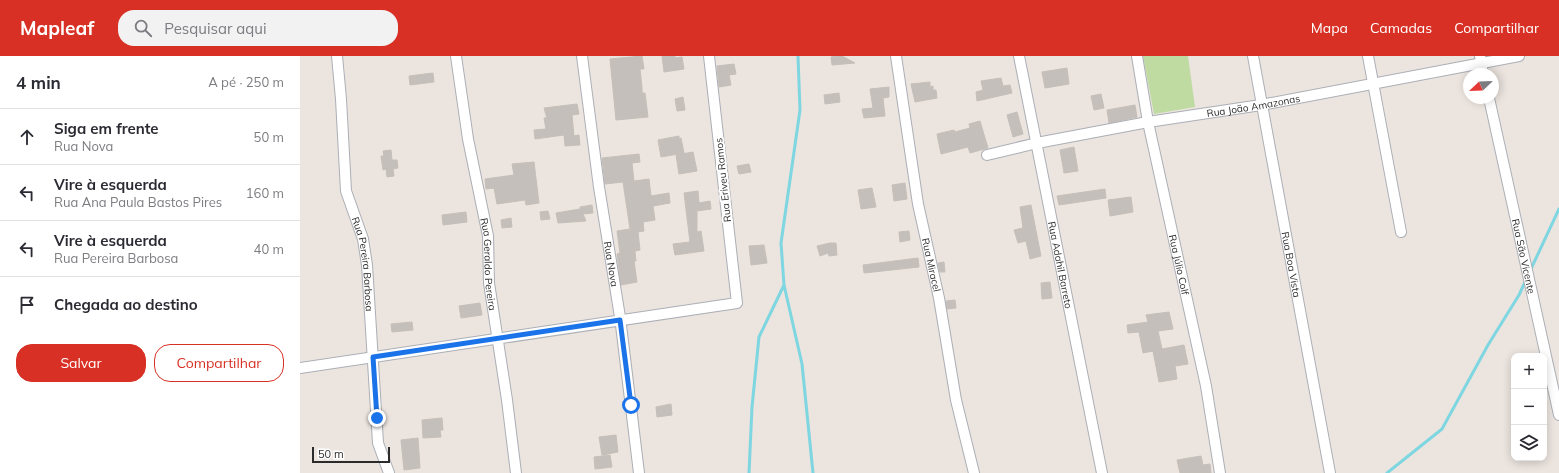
<!DOCTYPE html>
<html lang="pt">
<head>
<meta charset="utf-8">
<style>
  :root { --surface:#fff; --page:#f2f2f3; --text:#2b2b33; --muted:#7c7c81; --line:#e1e1e2; --accent:#d93025 }
  body { margin:0; font-family:Mulish,sans-serif; background:var(--page); color:var(--text) }
  .controls { position:absolute; right:12px; bottom:12px; display:grid; overflow:hidden; border-radius:8px; box-shadow:0 2px 10px #0003 }
  .controls button { width:36px; height:36px; display:grid; place-items:center; padding:0; border:0; border-bottom:1px solid var(--line); background:var(--surface); color:var(--text); font:20px sans-serif }
  .compass { position:absolute; left:1163px; top:12px; width:36px; height:36px; border-radius:50%; background:var(--surface); box-shadow:0 2px 10px #0003; rotate:247deg }
  .scale { position:absolute; left:12px; bottom:10px; width:78px; box-sizing:border-box; padding-left:4px; border:2px solid #2b2b2b; border-top:0; font-size:11px; line-height:14px; white-space:nowrap; color:#2b2b2b; -webkit-text-stroke:3px #fff; paint-order:stroke }
  .stop { position:absolute; width:12px; height:12px; margin:-9px; border:3px solid #1a73e8; border-radius:50%; background:#fff }
  .stop.end { background:#1a73e8; border-color:#fff; box-shadow:0 1px 4px #0008 }
  .list { margin:0; padding:0; list-style:none }
  h2 { display:flex; justify-content:space-between; align-items:center; height:52px; margin:0; padding:0 16px; font-size:17px }
  h2 small { font-size:13px; font-weight:400; color:var(--muted) }
  .list li { display:grid; grid-template-columns:26px 1fr auto; gap:12px; align-items:center; box-sizing:border-box; height:56px; padding:0 16px; border-top:1px solid var(--line) }
  .list b { display:block; font-size:15px; white-space:nowrap }
  .list p { margin:0; font-size:13px; white-space:nowrap; color:var(--muted) }
  .list em { font-size:13px; font-style:normal; color:var(--muted) }
  .actions { display:flex; gap:8px; padding:12px 16px }
  .actions a { flex:1; padding:9px 0; border:1px solid var(--accent); border-radius:16px; text-align:center; font-size:14px; color:var(--accent) }
  .actions .main { background:var(--accent); color:#fff }
  .icon { flex:none; width:22px; height:22px; fill:none; stroke:currentColor; stroke-width:2; stroke-linecap:round; stroke-linejoin:round }
  .map { position:relative; flex:none; width:1259px; height:417px; overflow:hidden }
  header { display:flex; align-items:center; gap:24px; box-sizing:border-box; height:56px; padding:0 20px; background:var(--accent); color:#fff }
  header strong { font-size:19px }
  nav { display:flex; gap:22px; margin-inline-start:auto; font-size:14px }
  .search { width:280px; height:36px; background:var(--page); display:flex; align-items:center; gap:10px; box-sizing:border-box; padding:0 14px; border-radius:16px; color:var(--muted); font-size:15px }
  main { display:flex }
  aside { flex:1; background:var(--surface) }
  .map>svg:first-child { display:block }
</style>
</head>
<body>
<header>
<strong>Mapleaf</strong>
<div class="search"><svg class="icon" aria-label="search" viewBox="0 0 24 24"><circle cx="10" cy="10" r="6"/><path d="M15 15l6 6"/></svg>Pesquisar aqui</div>
<nav><a>Mapa</a><a>Camadas</a><a>Compartilhar</a></nav>
</header>
<main>
<aside>
<h2>4 min<small>A pé · 250 m</small></h2>
<ul class="list">
<li><svg class="icon" aria-label="ahead" viewBox="0 0 24 24"><path d="M12 20V5M6 11l6-6 6 6"/></svg><div><b>Siga em frente</b><p>Rua Nova</p></div><em>50 m</em></li>
<li><svg class="icon" aria-label="left" viewBox="0 0 24 24"><path d="M17 20v-9H6M10 6l-5 5 5 5"/></svg><div><b>Vire à esquerda</b><p>Rua Ana Paula Bastos Pires</p></div><em>160 m</em></li>
<li><svg class="icon" aria-label="left" viewBox="0 0 24 24"><path d="M17 20v-9H6M10 6l-5 5 5 5"/></svg><div><b>Vire à esquerda</b><p>Rua Pereira Barbosa</p></div><em>40 m</em></li>
<li><svg class="icon" aria-label="arrive" viewBox="0 0 24 24"><path d="M6 21V4h12l-3 4 3 4H6"/></svg><div><b>Chegada ao destino</b></div></li>
</ul>
<div class="actions"><a class="main">Salvar</a><a>Compartilhar</a></div>
</aside>
<div class="map">
<svg width="1259" height="417" viewBox="0 0 1259 417">
  <rect width="100%" height="100%" fill="#ebe4df"/>
  <path fill="#bfdba2" d="M843,0H888L895,51L854,58Z"/>
  <g fill="none" stroke-linecap="round" stroke-linejoin="round">
    <path stroke="#7ed6e1" stroke-width="3" d="M1230,215L1259,153
      M484,229L502,308L513,417
      M449,417L452,351L459,281L484,229L481,187L500,54L498,0
      M1087,417L1142,373L1188,289L1219,239L1226,224"/>
  </g>
  <path fill="#c4bfba" stroke="#c6bfb9" d="M342,0L344,13H340L342,31V37H345L348,61L316,64L310,3Z
    M362,0H375V2L382,1L384,13L364,16Z
    M538,0H542L555,7L532,9L531,1Z
    M434,8L436,18L429,19L431,29L419,31L417,10Z
    M767,12L769,28L745,32L742,16Z
    M133,17L134,26L110,29L109,20Z
    M701,22L703,30L710,29L712,37L677,45L676,36L683,34L681,25Z
    M630,26V31L633,30V34H636L637,42L615,46L611,28Z
    M589,31V41L583,42L585,60L564,62L562,53L573,52L570,33Z
    M539,37L540,46L525,48L524,39Z
    M801,38L804,52L794,54L791,40Z
    M383,41L385,54L377,55L375,43Z
    M277,48L279,58L272,59L274,80L279,79L280,89L265,90L264,79L235,83L234,74L246,73L244,62H247L244,52Z
    M835,49L837,61L809,67L807,54Z
    M717,56L723,78L713,81L707,59Z
    M680,65L688,92L670,97L668,91L641,98L637,78L654,74L655,76L670,72L669,68Z
    M379,80V83L381,82L384,97L361,101L358,84Z
    M774,91L778,115L764,117L760,94Z
    M91,94L92,104H97L98,112L93,113L94,120L87,121L86,113L83,114L81,100H84L83,95Z
    M393,96L397,115L379,118L376,99Z
    M339,98L340,106L332,107L334,125L349,123L351,140L369,137L370,147L353,150L355,164L343,166L344,175L338,176L340,194L335,195L336,205H334L337,226L321,229L317,198L320,197L317,175L330,173L323,126L305,128L302,102Z
    M234,106L239,147L226,149L225,144L197,148L194,132L186,133L185,123L214,119L212,108Z
    M449,108L451,116L439,118L437,110Z
    M605,127L607,143L594,145L592,129Z
    M572,132L576,151L561,153L558,134Z
    M805,133L806,142L759,149L757,140Z
    M398,135L399,147L410,145L411,153L397,155V176L401,175L404,195L375,199L373,188L390,186L384,137Z
    M831,141L833,156L810,160L808,144Z
    M292,149L293,157L283,158L286,165L258,167L256,157L280,153V151Z
    M731,149L741,200L730,203L726,185L718,187L714,174L723,172L720,151Z
    M248,155L250,163L241,164L240,156Z
    M166,156L167,166L143,169L142,159Z
    M211,162L212,171L202,172L201,164Z
    M609,175L610,184L600,186L599,176Z
    M530,187H536L537,199L529,200L528,197L520,200L517,190Z
    M464,189L467,207L451,209L449,190Z
    M618,202L619,211L564,217L563,209Z
    M644,206L645,216H640L638,207Z
    M750,226L752,242L742,243L741,227Z
    M655,244L656,252L647,253L646,245Z
    M180,247L182,259L161,262L159,250Z
    M869,256L873,273L858,275L862,293L884,289L888,308L875,310L877,323L859,326L853,295L843,297L839,276L828,277L827,269L848,266L846,259Z
    M112,266L113,274L92,276L91,268Z
    M371,348L372,359L357,361L356,351Z
    M142,362L143,374H140L141,381L123,382L122,364Z
    M316,379L318,396L302,399L299,381Z
    M118,382L120,412L104,414L101,384Z
    M310,399L312,411L295,413L294,401Z
    M901,400L903,409L910,408L911,417H880L877,404Z"/>
  <g fill="none" stroke-linecap="round" stroke-linejoin="round">
    <g stroke="#abafb6" stroke-width="12">
      <g id="minor">
        <path id="s1" d="M37,0L41,43L46,135L63,183L67,209L78,387L89,417"/>
        <path id="s2" d="M156,0L168,83L188,180L189,227L207,344L216,417"/>
        <path id="s3" d="M282,0L299,131L320,261L339,417"/>
        <path id="s4" d="M596,0L618,148L639,242L656,344L674,417"/>
        <path id="s5" d="M719,0L802,417"/>
        <path id="s6" d="M837,0L848,66L906,330L920,417"/>
        <path id="s7" d="M953,0L1030,417"/>
        <path d="M1068,0L1101,176"/>
        <path d="M1180,0L1183,18"/>
        <path id="s8" d="M1189,42L1259,359"/>
        <path id="s9" d="M687,99L737,87L848,66L961,49L1219,0"/>
        <path d="M0,312L437,247L409,0"/>
      </g>
    </g>
    <use href="#minor" stroke="#fff" stroke-width="10"/>
  </g>
  <g fill="none" stroke-linecap="round" stroke-linejoin="round">
    <path stroke="#1a73e8" stroke-width="5" d="M77,362L73,301L320,264L331,349"/>
  </g>
  <g text-anchor="middle" dominant-baseline="central" stroke-width="4" stroke-linejoin="round" paint-order="stroke">
    <g font-size="10" fill="#2b2b2b" stroke="#fff">
      <text stroke="none"><textPath href="#s9" startOffset="271">Rua João Amazonas</textPath></text>
      <text transform="translate(423 124) rotate(-96)">Rua Eriveu Ramos</text>
      <text stroke="none"><textPath href="#s8" startOffset="162">Rua São Vicente</textPath></text>
      <text stroke="none"><textPath href="#s2" startOffset="211">Rua Geraldo Pereira</textPath></text>
      <text stroke="none"><textPath href="#s3" startOffset="210">Rua Nova</textPath></text>
      <text stroke="none"><textPath href="#s5" startOffset="213">Rua Adahil Barreto</textPath></text>
      <text stroke="none"><textPath href="#s6" startOffset="213">Rua Júlio Colf</textPath></text>
      <text stroke="none"><textPath href="#s1" startOffset="211">Rua Pereira Barbosa</textPath></text>
      <text stroke="none"><textPath href="#s4" startOffset="212">Rua Miracel</textPath></text>
      <text stroke="none"><textPath href="#s7" startOffset="212">Rua Boa Vista</textPath></text>
    </g>
  </g>
</svg>
<div class="controls">
<button>+</button>
<button>−</button>
<button><svg class="icon" aria-label="layers" viewBox="0 0 24 24"><path d="M12 4l9 5-9 5-9-5zM3 14l9 5 9-5"/></svg></button>
</div>
<svg class="compass" viewBox="-18 -18 36 36"><path d="M0-13l5 13h-10z" fill="#e53935"/><path d="M0 13l5-13h-10z" fill="#7c7c81"/></svg>
<div class="scale">50 m</div>
<div class="stop" style="left:331px;top:349px"></div>
<div class="stop end" style="left:77px;top:362px"></div>
</div>
</main>
</body>
</html>
